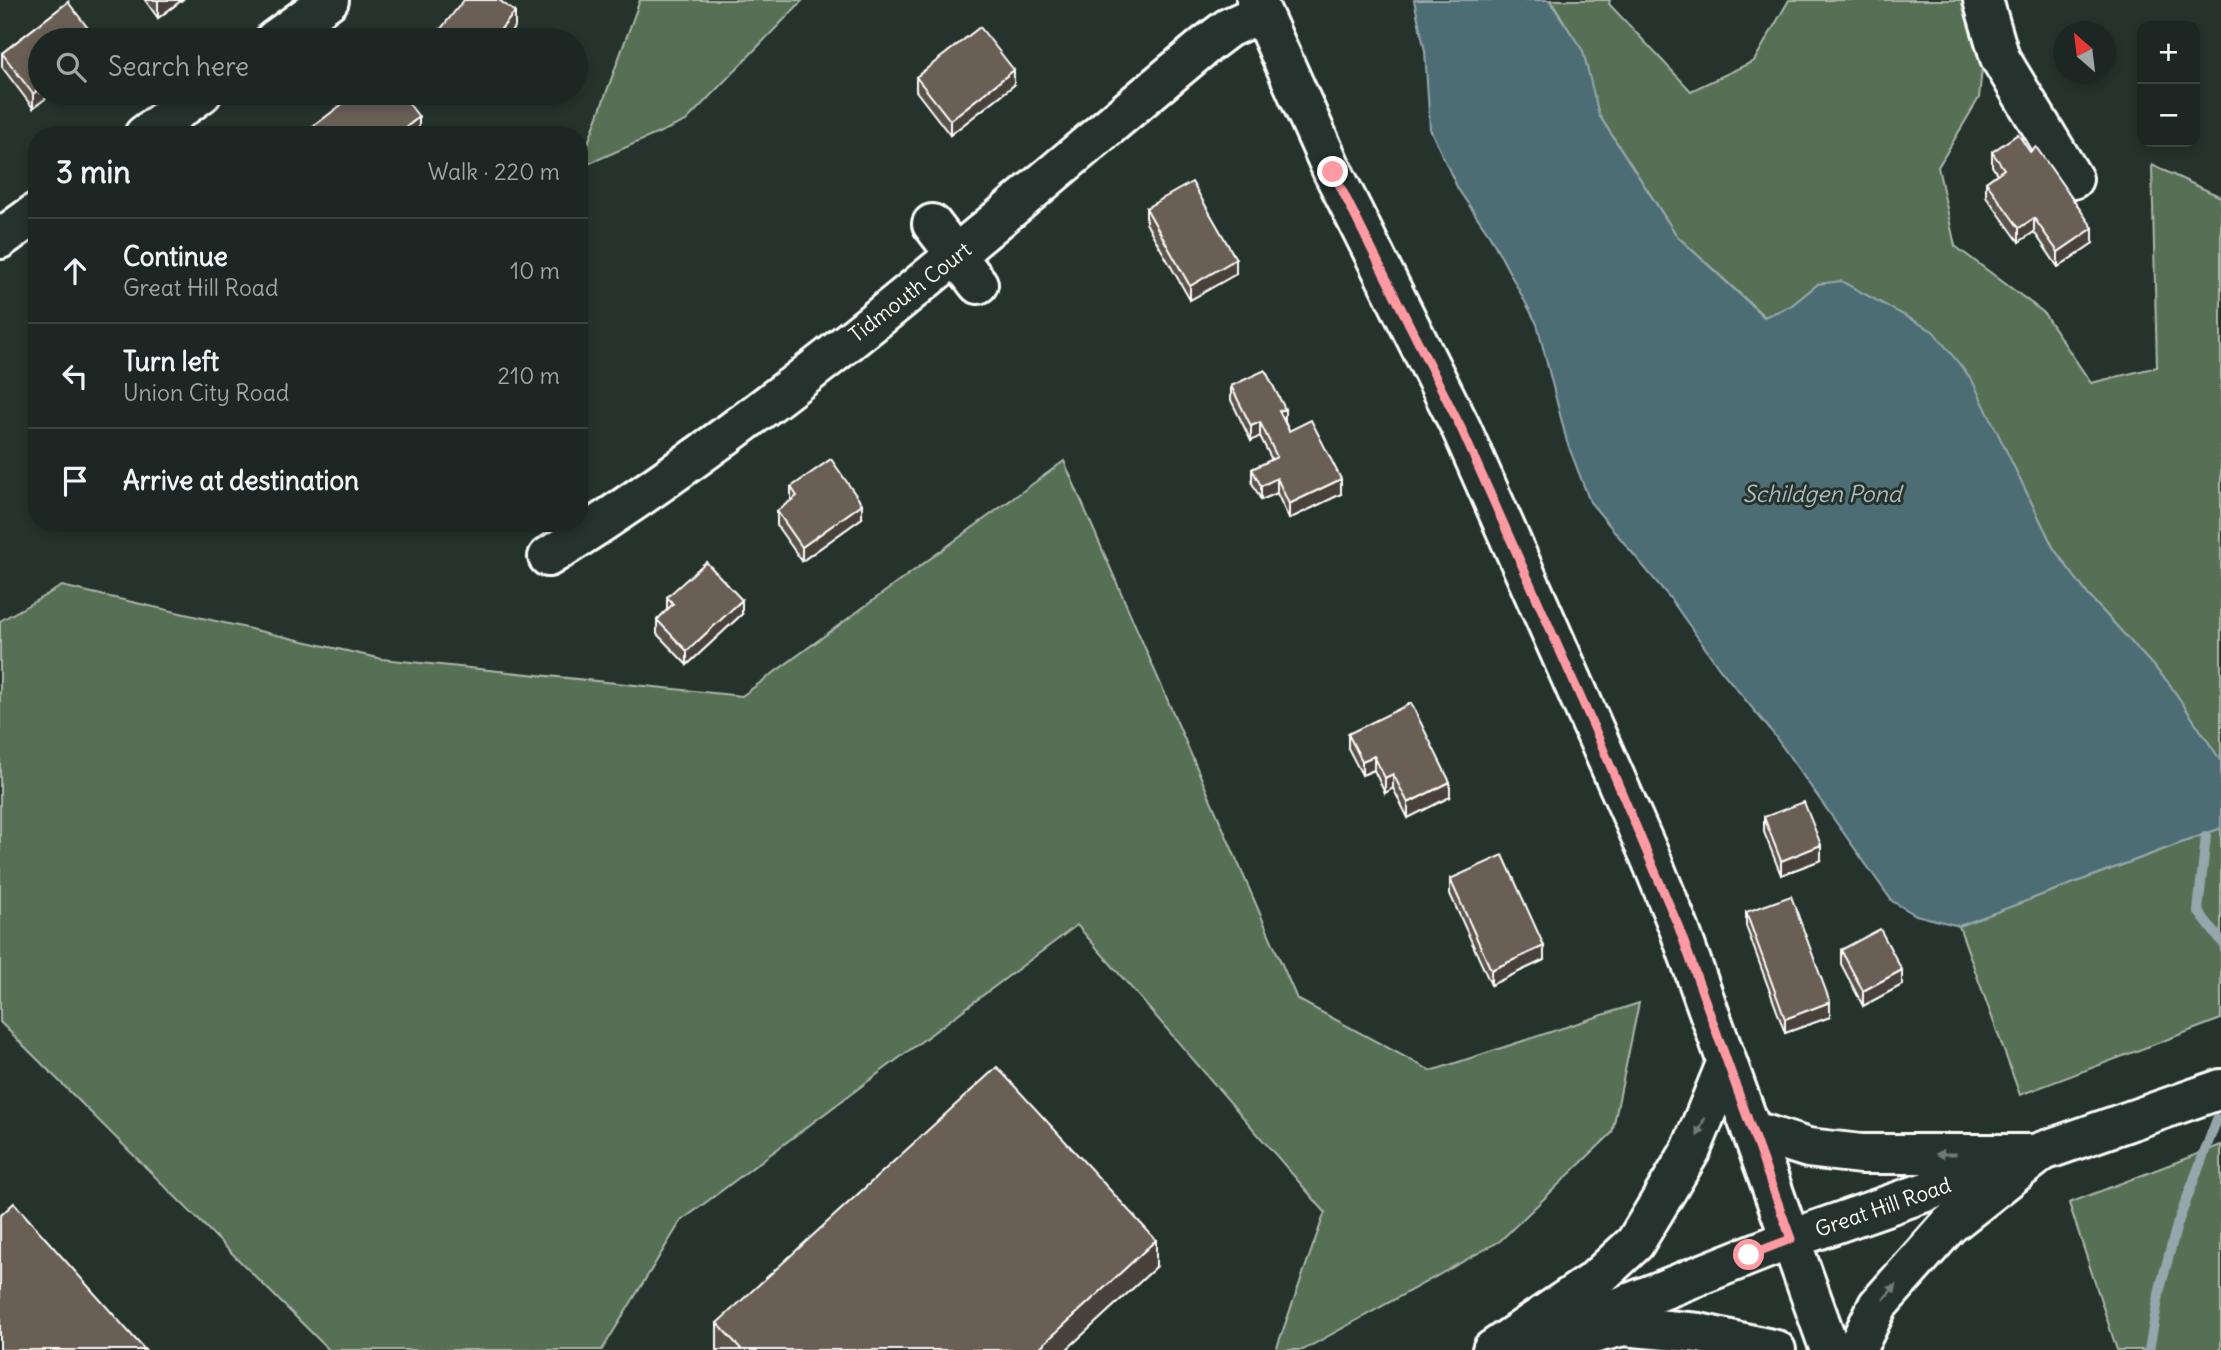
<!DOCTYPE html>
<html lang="en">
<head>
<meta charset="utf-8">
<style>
  :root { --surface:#1c2622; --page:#29322f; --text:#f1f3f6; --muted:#a0a5a5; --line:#3a4340 }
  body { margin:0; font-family:Delius,sans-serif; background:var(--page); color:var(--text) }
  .controls { position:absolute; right:21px; top:21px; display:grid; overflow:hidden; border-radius:14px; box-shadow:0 4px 10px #0003 }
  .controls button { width:63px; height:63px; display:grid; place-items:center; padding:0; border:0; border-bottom:2px solid var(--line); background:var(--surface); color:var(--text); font:35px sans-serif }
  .compass { position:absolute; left:2053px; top:21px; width:63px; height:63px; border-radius:50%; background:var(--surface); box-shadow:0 4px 10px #0003; rotate:332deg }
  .stop { position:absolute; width:21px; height:21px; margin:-16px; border:5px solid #ff9aa2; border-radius:50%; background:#fff }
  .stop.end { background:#ff9aa2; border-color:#fff; box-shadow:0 2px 7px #0008 }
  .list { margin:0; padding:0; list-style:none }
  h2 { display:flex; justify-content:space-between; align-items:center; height:91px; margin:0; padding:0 28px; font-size:30px }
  h2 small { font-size:23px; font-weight:400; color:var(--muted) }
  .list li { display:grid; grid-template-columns:46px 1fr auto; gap:21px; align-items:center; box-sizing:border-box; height:105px; padding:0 28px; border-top:2px solid var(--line) }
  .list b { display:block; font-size:26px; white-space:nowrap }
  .list p { margin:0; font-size:23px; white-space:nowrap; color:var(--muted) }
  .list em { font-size:23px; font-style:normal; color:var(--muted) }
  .icon { flex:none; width:38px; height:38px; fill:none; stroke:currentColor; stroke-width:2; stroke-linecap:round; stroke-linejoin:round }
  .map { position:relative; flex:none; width:2221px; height:1350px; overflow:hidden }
  .search { position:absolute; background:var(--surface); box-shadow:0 4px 10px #0003; left:28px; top:28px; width:560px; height:77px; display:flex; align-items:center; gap:18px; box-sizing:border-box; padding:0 24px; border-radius:38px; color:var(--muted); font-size:26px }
  .panel { position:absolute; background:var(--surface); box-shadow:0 4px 10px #0003; left:28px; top:126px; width:560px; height:406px; border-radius:28px }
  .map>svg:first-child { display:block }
</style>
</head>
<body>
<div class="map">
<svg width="2221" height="1350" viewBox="0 0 2221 1350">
  <rect width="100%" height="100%" fill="#26332d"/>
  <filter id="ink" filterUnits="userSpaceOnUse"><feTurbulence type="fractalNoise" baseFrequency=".0143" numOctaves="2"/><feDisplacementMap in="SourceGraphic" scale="14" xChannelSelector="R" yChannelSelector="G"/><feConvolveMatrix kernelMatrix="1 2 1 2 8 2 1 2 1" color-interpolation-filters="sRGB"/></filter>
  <g filter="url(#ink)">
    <path fill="#576f54" stroke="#abb7aa" stroke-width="2" d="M640,0H803L686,121L579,168Z
      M1551,0H1610L1609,4L1691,91L1754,61L1789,0H1977L1985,38L1979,98L1938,167L1955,246L2043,312L2091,383L2157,367L2152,165L2221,197V761L2168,682L2089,596L2054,549L2014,467L1818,284L1791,306L1765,317L1677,236L1599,115L1572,35Z
      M1064,461L1297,999L1431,1071L1639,1003L1612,1133L1500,1241L1303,1350H1276L1325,1212L1077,925L681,1221L602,1350H329L0,1022V621L62,586L382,659L742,696Z
      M2221,828V1019L2020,1095L1959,926Z
      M2221,1145V1350H2117L2069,1203Z"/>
    <path fill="#4e6d75" stroke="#95a7ac" stroke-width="2" d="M1414,0H1549L1583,51L1599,115L1677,236L1764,317L1791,306L1818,284L1841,281L1933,331L1972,380L2054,549L2089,596L2168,682L2221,761V828L1959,926L1916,915L1892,901L1772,732L1720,669L1670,598L1590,502L1567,442L1537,324L1490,236L1458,189L1430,129L1425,51Z"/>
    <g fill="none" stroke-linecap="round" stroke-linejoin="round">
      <path stroke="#95a7ac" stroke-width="10" d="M2206,836L2198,911L2221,941
        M2149,1350L2160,1289L2177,1225L2217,1119"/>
      <g stroke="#fff" stroke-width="44">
        <path id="minor" d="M1983,0L2000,58L2073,179
          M274,40L329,0
          M144,135L202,93
          M932,224L978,284
          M0,239L37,212
          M548,557C785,409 993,222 1207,44L1228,28L1261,13
          M1569,1327L1791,1239L2221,1089"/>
      </g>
      <g stroke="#fff" stroke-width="44">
        <path id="major" d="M1256,0L1333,172L1461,428L1651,859L1679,928L1830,1350
          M1751,1130L1808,1148L1861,1154H2039
          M1492,1350L1595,1280L1635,1243L1691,1150L1726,1064
          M1531,1350L1623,1326L1699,1333L1776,1350
          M1856,1350L1878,1305L1949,1225L2039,1154"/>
      </g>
      <use href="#minor" stroke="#26332d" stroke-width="38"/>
      <use href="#major" stroke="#26332d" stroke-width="38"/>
    </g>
    <path fill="#5a5248" stroke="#fff" stroke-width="2" d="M145,0H182L158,18Z
      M68,2L33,108L2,67V53Z
      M916,77L1014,85L950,135L916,91Z
      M447,93H462L456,100Z
      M1992,152L2093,243L2058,267L2034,232L2019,242L1986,196V182L1997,174L1992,166Z
      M1146,208L1236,274L1190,300L1146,223Z
      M1231,386L1285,422L1289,431L1341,494L1289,519L1277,493L1261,500L1252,483V469L1272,460L1260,436L1251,441L1231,400Z
      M791,487L862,518L802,561L777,526V511L791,501Z
      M667,597L742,614L687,665L657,634V620L667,610Z
      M1348,734L1450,797L1408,818L1393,788L1385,793L1374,770L1362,775L1348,748Z
      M1764,817L1821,860L1781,875L1764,832Z
      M1450,879L1544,960L1491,985L1450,894Z
      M1746,912L1830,1017L1785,1033L1746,926Z
      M1841,950L1902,985L1863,1006L1841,964Z
      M1156,1267L1066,1350H717V1323Z"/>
    <path fill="#4a423b" stroke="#fff" stroke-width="2" d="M158,0H182L158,18Z
      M515,12V27L504,40H492Z
      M1014,70V85L950,135V120Z
      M40,88V93H53L33,108V94Z
      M456,93H462L456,100Z
      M419,117V135H396Z
      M2034,218V232L2019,242V228Z
      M2093,228V243L2058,267V252Z
      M1236,259V274L1190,300V286Z
      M1285,409V424L1279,411Z
      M1260,422V436L1251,441V426Z
      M1277,478V493L1261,500V486Z
      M1341,479V494L1289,519V504Z
      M862,504V518L802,561V547Z
      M742,600V614L687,665V651Z
      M1374,756V770L1362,775V761Z
      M1393,774V788L1385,793V778Z
      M1450,782V797L1408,818V803Z
      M1821,845V860L1781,875V861Z
      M1544,946V960L1491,985V970Z
      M1902,970V985L1863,1006V991Z
      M1830,1002V1017L1785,1033V1019Z
      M1156,1240V1267L1066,1350H1037Z"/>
    <path fill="#695f54" stroke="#fff" stroke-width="2" d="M464,0H499L515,12L492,40H432Z
      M68,2L97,40H40V88L33,94L2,53Z
      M980,27L1014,70L950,120L916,77Z
      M371,93H401L419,117L396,135H382L379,132L376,135H302L353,96L358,102Z
      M2018,134L2030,152L2036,147L2093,228L2058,252L2034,218L2019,228L1986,182L2004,169L1992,152Z
      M1192,182L1236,259L1190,286L1146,208Z
      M1265,370L1285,409L1279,411L1289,431L1311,420L1341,479L1289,504L1277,478L1261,486L1252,469L1277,457L1260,422L1251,426L1231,386Z
      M831,459L862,504L802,547L777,511L797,496L791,487Z
      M706,562L742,600L687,651L657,620L673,604L667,597Z
      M1411,703L1450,782L1408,803L1393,774L1385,778L1374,756L1362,761L1348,734Z
      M1804,802L1821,845L1781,861L1764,817Z
      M1503,855L1544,946L1491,970L1450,879Z
      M1791,896L1830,1002L1785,1019L1746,912Z
      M1880,929L1902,970L1863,991L1841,950Z
      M997,1067L1156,1240L1037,1350H742L717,1323Z
      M14,1203L145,1350H0V1216Z"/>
    <defs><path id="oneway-solid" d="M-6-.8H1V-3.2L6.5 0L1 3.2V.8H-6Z" transform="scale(1.75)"/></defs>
    <g fill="#727a76">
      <use href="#oneway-solid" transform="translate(1701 1127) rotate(112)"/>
      <use href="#oneway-solid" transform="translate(1946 1154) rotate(180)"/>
      <use href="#oneway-solid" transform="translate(1890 1292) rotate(-49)"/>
    </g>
  </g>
  <g fill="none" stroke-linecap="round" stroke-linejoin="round" filter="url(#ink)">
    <path stroke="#ff9aa2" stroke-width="9" d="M1333,172L1461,428L1596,732L1679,928L1791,1239L1749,1255"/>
  </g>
  <g text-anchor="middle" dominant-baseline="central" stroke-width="6" stroke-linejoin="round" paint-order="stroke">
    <g font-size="21" fill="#fff" stroke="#26332d">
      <text transform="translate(910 292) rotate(-38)">Tidmouth Court</text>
      <text transform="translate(1883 1207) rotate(-19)">Great Hill Road</text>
    </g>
    <g font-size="23" font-style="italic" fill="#afbdc1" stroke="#26332d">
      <text x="1822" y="493">Schildgen Pond</text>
    </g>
  </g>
</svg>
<div class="controls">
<button>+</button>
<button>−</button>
</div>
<svg class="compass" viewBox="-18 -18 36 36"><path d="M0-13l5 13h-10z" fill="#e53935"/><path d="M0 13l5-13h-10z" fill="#a0a5a5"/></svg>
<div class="stop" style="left:1749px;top:1255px"></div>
<div class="stop end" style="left:1333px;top:172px"></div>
<div class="search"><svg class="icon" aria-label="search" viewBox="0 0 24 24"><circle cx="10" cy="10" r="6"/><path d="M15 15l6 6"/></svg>Search here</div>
<section class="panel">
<h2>3 min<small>Walk · 220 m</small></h2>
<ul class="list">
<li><svg class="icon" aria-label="ahead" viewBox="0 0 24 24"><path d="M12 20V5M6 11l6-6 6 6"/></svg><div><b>Continue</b><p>Great Hill Road</p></div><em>10 m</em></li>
<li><svg class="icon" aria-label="left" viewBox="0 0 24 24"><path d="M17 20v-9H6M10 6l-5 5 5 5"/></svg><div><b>Turn left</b><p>Union City Road</p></div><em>210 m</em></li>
<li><svg class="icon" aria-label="arrive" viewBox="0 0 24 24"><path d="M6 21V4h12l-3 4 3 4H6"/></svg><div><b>Arrive at destination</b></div></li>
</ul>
</section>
</div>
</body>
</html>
